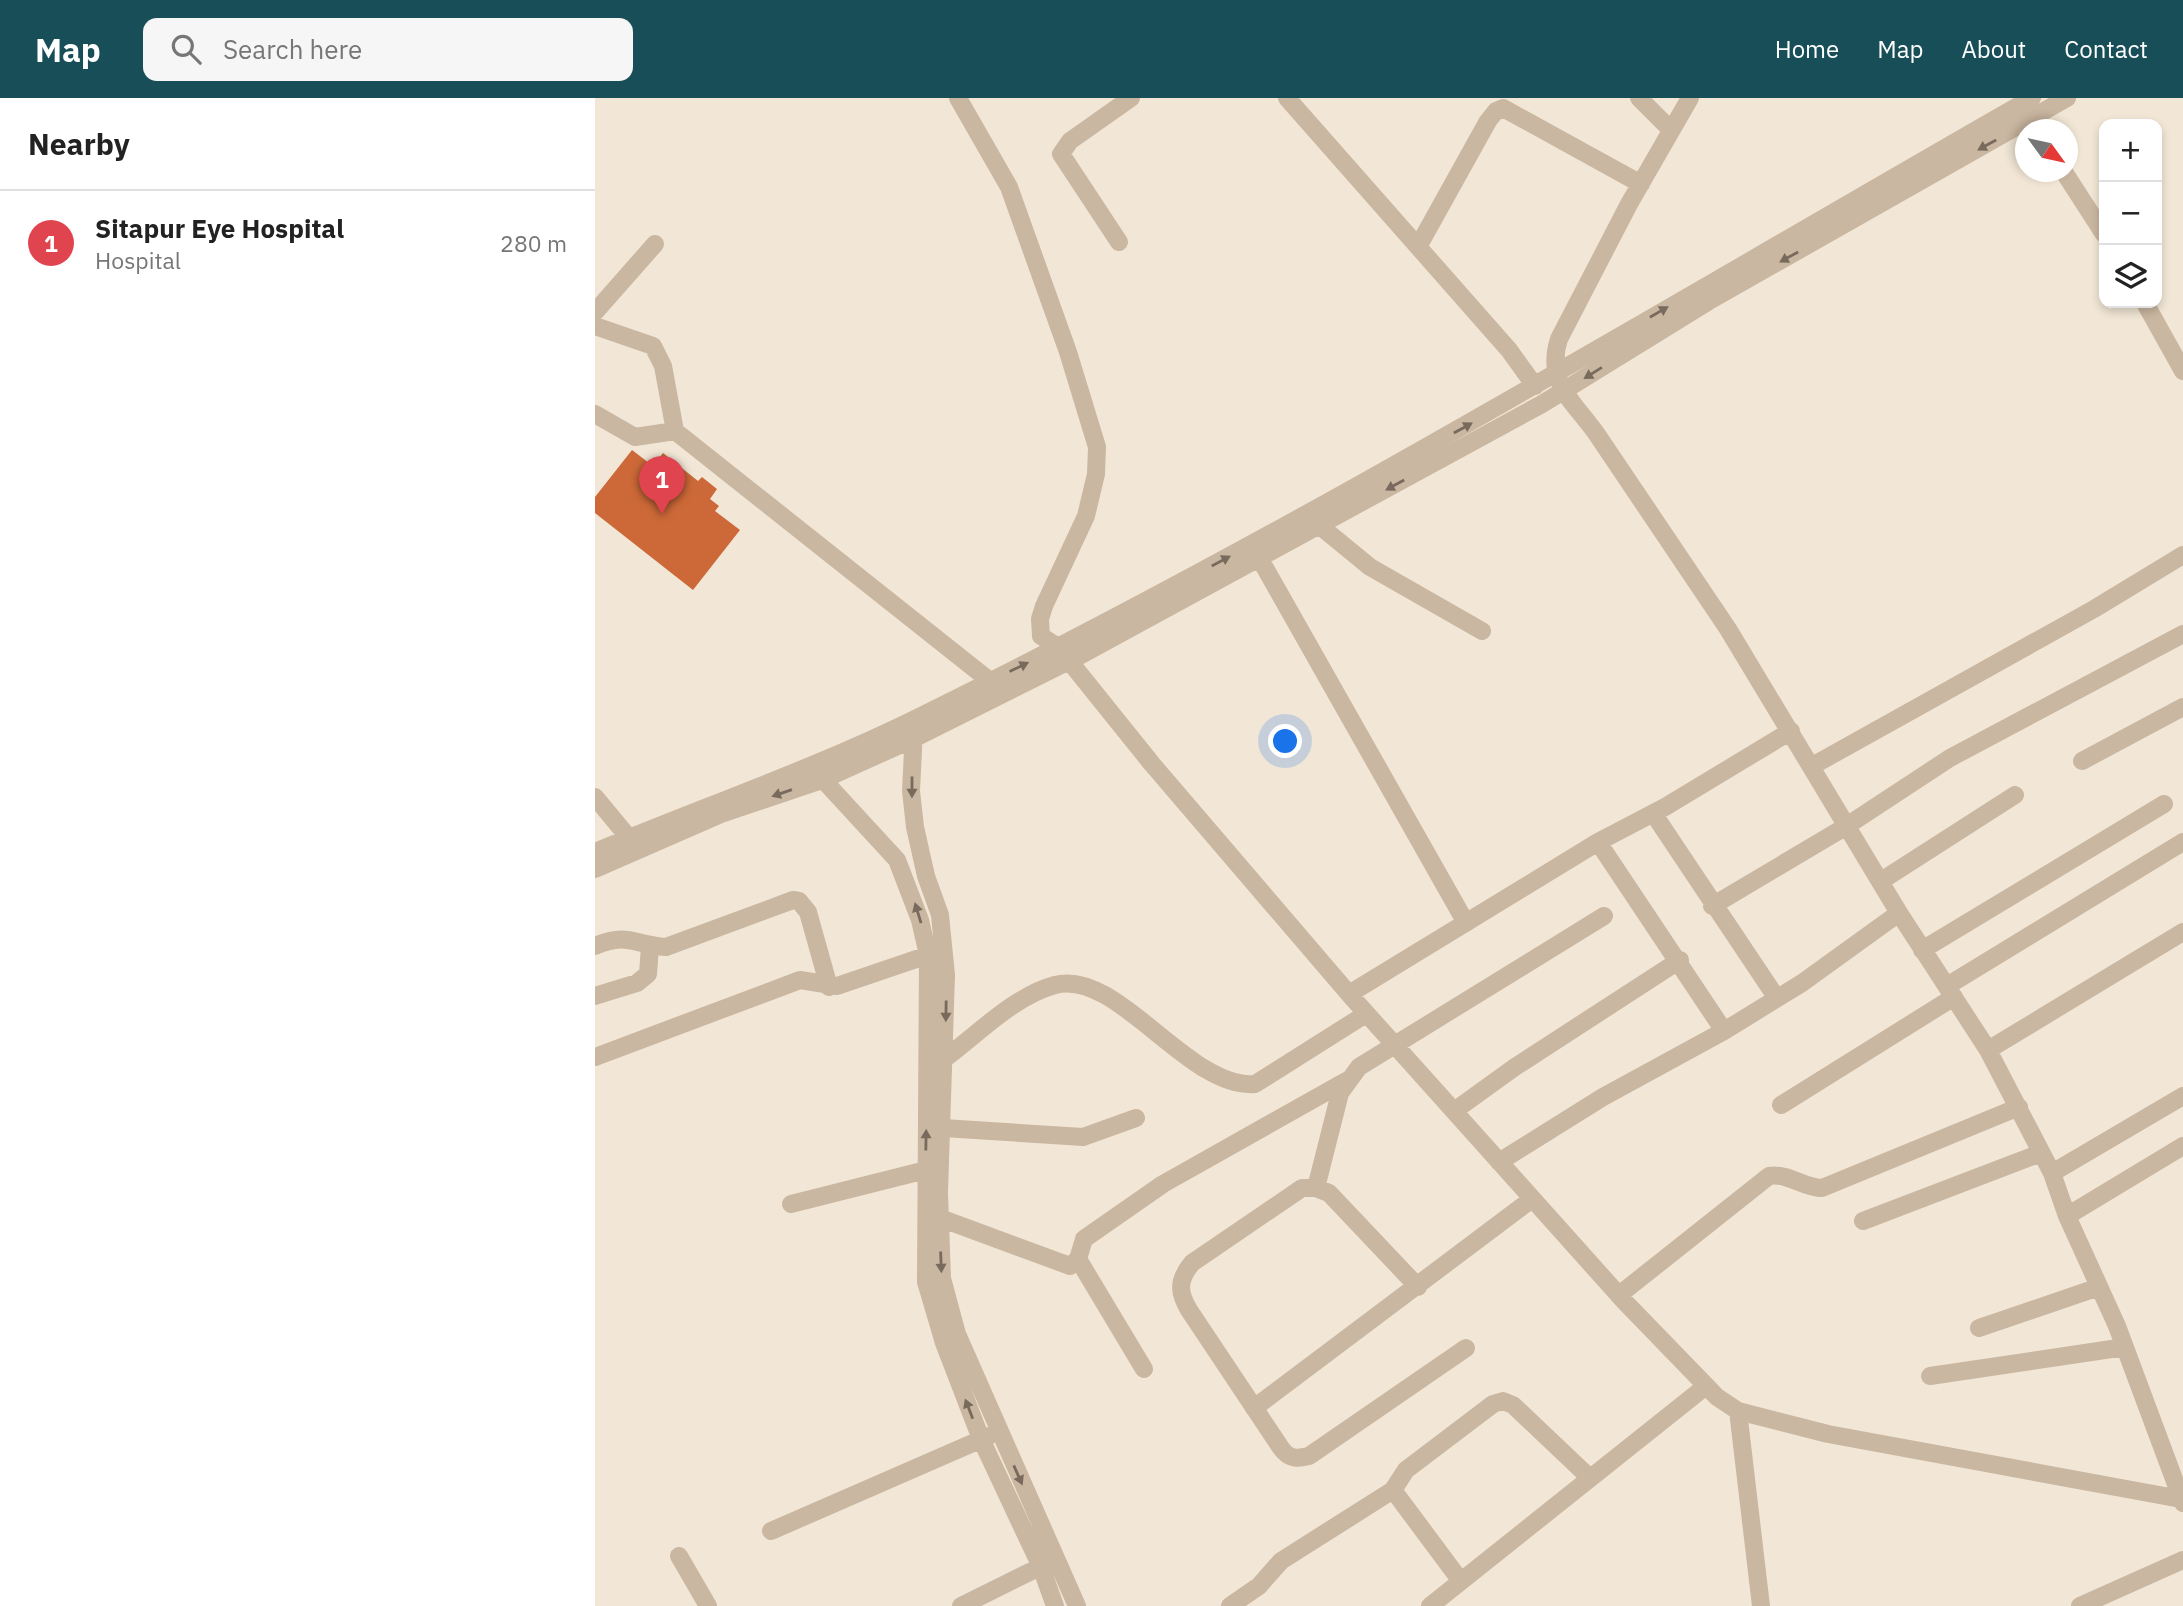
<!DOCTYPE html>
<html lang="en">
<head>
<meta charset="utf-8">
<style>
  :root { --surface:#fff; --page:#f6f6f6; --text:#222; --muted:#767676; --line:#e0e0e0; --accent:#184e57 }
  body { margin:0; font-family:"IBM Plex Sans",sans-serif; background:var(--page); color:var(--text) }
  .controls { position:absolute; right:21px; top:21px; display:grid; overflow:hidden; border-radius:14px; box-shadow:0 4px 10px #0003 }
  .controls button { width:63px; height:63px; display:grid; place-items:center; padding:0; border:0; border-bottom:2px solid var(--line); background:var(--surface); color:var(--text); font:35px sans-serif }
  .compass { position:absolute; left:1420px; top:21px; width:63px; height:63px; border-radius:50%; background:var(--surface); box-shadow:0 4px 10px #0003; rotate:123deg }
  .you { position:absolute; left:691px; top:644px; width:24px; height:24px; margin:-18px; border:5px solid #fff; border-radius:50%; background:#1a73e8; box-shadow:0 0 0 10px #1a73e833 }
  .badge { display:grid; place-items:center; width:46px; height:46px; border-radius:50%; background:var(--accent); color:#fff; font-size:23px; font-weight:700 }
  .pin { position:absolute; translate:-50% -58px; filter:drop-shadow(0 2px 4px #0008) }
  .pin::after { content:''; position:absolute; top:37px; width:24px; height:21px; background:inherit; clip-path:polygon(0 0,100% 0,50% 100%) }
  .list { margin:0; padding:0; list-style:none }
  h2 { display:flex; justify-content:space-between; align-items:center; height:91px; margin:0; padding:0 28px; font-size:30px }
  h2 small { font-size:23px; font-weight:400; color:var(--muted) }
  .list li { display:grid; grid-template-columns:46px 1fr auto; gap:21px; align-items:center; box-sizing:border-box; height:105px; padding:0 28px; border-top:2px solid var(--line) }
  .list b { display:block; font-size:26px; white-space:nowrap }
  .list p { margin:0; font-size:23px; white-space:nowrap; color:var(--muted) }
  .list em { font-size:23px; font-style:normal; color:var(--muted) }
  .icon { flex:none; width:38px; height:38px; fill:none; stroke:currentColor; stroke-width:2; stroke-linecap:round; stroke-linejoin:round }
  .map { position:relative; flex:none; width:1588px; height:1508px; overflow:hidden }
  header { display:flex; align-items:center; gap:42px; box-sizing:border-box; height:98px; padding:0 35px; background:var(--accent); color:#fff }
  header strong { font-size:33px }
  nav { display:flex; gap:38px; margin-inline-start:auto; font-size:24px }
  .search { width:490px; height:63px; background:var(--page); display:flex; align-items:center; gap:18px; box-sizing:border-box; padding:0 24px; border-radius:14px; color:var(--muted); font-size:26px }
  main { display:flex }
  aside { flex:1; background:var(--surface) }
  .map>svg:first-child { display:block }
</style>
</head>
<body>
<header>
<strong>Map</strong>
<div class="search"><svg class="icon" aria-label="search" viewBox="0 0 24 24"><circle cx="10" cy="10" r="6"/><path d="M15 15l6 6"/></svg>Search here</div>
<nav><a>Home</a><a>Map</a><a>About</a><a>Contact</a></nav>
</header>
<main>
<aside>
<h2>Nearby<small></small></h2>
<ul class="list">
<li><span class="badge" style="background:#e0444e">1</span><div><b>Sitapur Eye Hospital</b><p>Hospital</p></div><em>280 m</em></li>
</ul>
</aside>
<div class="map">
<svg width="1588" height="1508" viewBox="0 0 1588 1508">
  <rect width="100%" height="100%" fill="#f2e7d6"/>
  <path fill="#cd6938" d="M37,352L58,368L68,355L103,383L107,379L122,391L115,401L124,408L120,413L145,432L98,492L0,415V399Z"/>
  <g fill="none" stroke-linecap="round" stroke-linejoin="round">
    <path stroke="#cab7a1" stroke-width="18" d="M363,0L414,89L473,254L502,349L501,376L491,418L449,508L445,521L446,538L463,549L557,666L754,896L1029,1203L1122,1299L1143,1313L1233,1336L1586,1401
      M692,0L914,252L940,288
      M1044,0L1076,32
      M1095,0L1034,106L964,241C950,284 978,303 1001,335L1133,531L1304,815L1393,952L1457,1075L1472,1118L1522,1228L1588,1405
      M1469,74L1509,136
      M524,144L466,56L475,43L536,0
      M824,147L893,23L901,13L908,10L1046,86
      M1550,205L1588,273
      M0,214L60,146
      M0,228L58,248L68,268L80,333L395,583
      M0,316L40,339L80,333
      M725,428L775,469L887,533
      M665,461L871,825
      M319,632L316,693L320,729L331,778L345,817L351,877L344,1095L347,1180L362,1236L482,1508
      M1487,663L1588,609
      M1217,668L1499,511L1588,457
      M221,674L302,762L325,822L333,857L331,1184L349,1245L386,1341L446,1469L460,1508
      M0,699L34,740
      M1058,715L1181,899
      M1003,744L1129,933
      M0,754C107,709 219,671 324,619C705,432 1068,211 1437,0
      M0,771L126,716L227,682L318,641L484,558L947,306L1114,203L1472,0
      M1286,783L1420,697
      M1117,808L1250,729L1355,660L1588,536
      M0,848C34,834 38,847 71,849L198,802L204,803L213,814L234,889
      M1327,852L1569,706
      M1352,888L1588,744
      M754,896L1003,744L1070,709L1196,633
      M0,898L42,885L53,876L55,848
      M1393,952L1588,834
      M0,959L205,882L242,888L342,854
      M349,961C383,936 419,898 460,887C522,870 594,992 660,986L771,916
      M1186,1007L1359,899
      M859,1013L920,969L1085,862
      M348,1030L488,1039L541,1020
      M904,1064L1008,999L1129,933L1207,885L1304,815
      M1457,1075L1588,998
      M721,1090L745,995L764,969L1009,818
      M196,1106L331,1072
      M1472,1118L1588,1048
      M345,1120L475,1168L483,1161L489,1141L568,1086L751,983
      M1268,1123L1446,1055
      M483,1161L549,1271
      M823,1189L734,1095L721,1090H707L597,1165C583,1182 583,1194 594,1212L686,1350C694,1361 701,1361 714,1358L871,1250
      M1024,1197L1174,1078C1195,1075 1208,1090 1227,1090L1424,1009
      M1384,1230L1504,1189
      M1335,1278L1530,1249
      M659,1310L937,1101
      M1143,1313L1166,1508
      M176,1433L394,1338
      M84,1458L113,1508
      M865,1482L798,1392L811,1372L898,1306L908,1303L918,1307L995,1380
      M366,1508L455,1464
      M635,1508L664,1488L686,1463L798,1392
      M835,1508L1111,1288
      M1485,1508L1588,1462"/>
  </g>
  <defs><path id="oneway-solid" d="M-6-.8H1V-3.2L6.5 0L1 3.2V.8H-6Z" transform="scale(1.75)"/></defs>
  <g fill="#786a5c">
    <use href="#oneway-solid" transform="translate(1392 47) rotate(151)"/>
    <use href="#oneway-solid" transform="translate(1194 159) rotate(151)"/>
    <use href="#oneway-solid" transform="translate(1064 214) rotate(-30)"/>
    <use href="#oneway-solid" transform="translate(998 275) rotate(148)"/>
    <use href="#oneway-solid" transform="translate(868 330) rotate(-29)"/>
    <use href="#oneway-solid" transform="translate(800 387) rotate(151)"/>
    <use href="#oneway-solid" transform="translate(626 463) rotate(-28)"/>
    <use href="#oneway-solid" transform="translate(424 569) rotate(-26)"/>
    <use href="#oneway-solid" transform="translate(317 689) rotate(90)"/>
    <use href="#oneway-solid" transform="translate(187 695) rotate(161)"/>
    <use href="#oneway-solid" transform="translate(323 815) rotate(-107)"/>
    <use href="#oneway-solid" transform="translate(351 913) rotate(91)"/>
    <use href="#oneway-solid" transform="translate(331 1042) rotate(-89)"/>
    <use href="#oneway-solid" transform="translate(346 1164) rotate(88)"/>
    <use href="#oneway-solid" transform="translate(374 1311) rotate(-111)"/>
    <use href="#oneway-solid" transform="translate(423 1377) rotate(66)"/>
  </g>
</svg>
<div class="controls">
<button>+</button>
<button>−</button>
<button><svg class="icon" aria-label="layers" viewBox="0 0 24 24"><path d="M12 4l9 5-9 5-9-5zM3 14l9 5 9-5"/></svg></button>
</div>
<svg class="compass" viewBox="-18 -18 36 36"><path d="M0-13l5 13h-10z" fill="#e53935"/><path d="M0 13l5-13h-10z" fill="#767676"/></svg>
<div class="you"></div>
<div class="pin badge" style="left:67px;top:416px;background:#e0444e">1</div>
</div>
</main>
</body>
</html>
